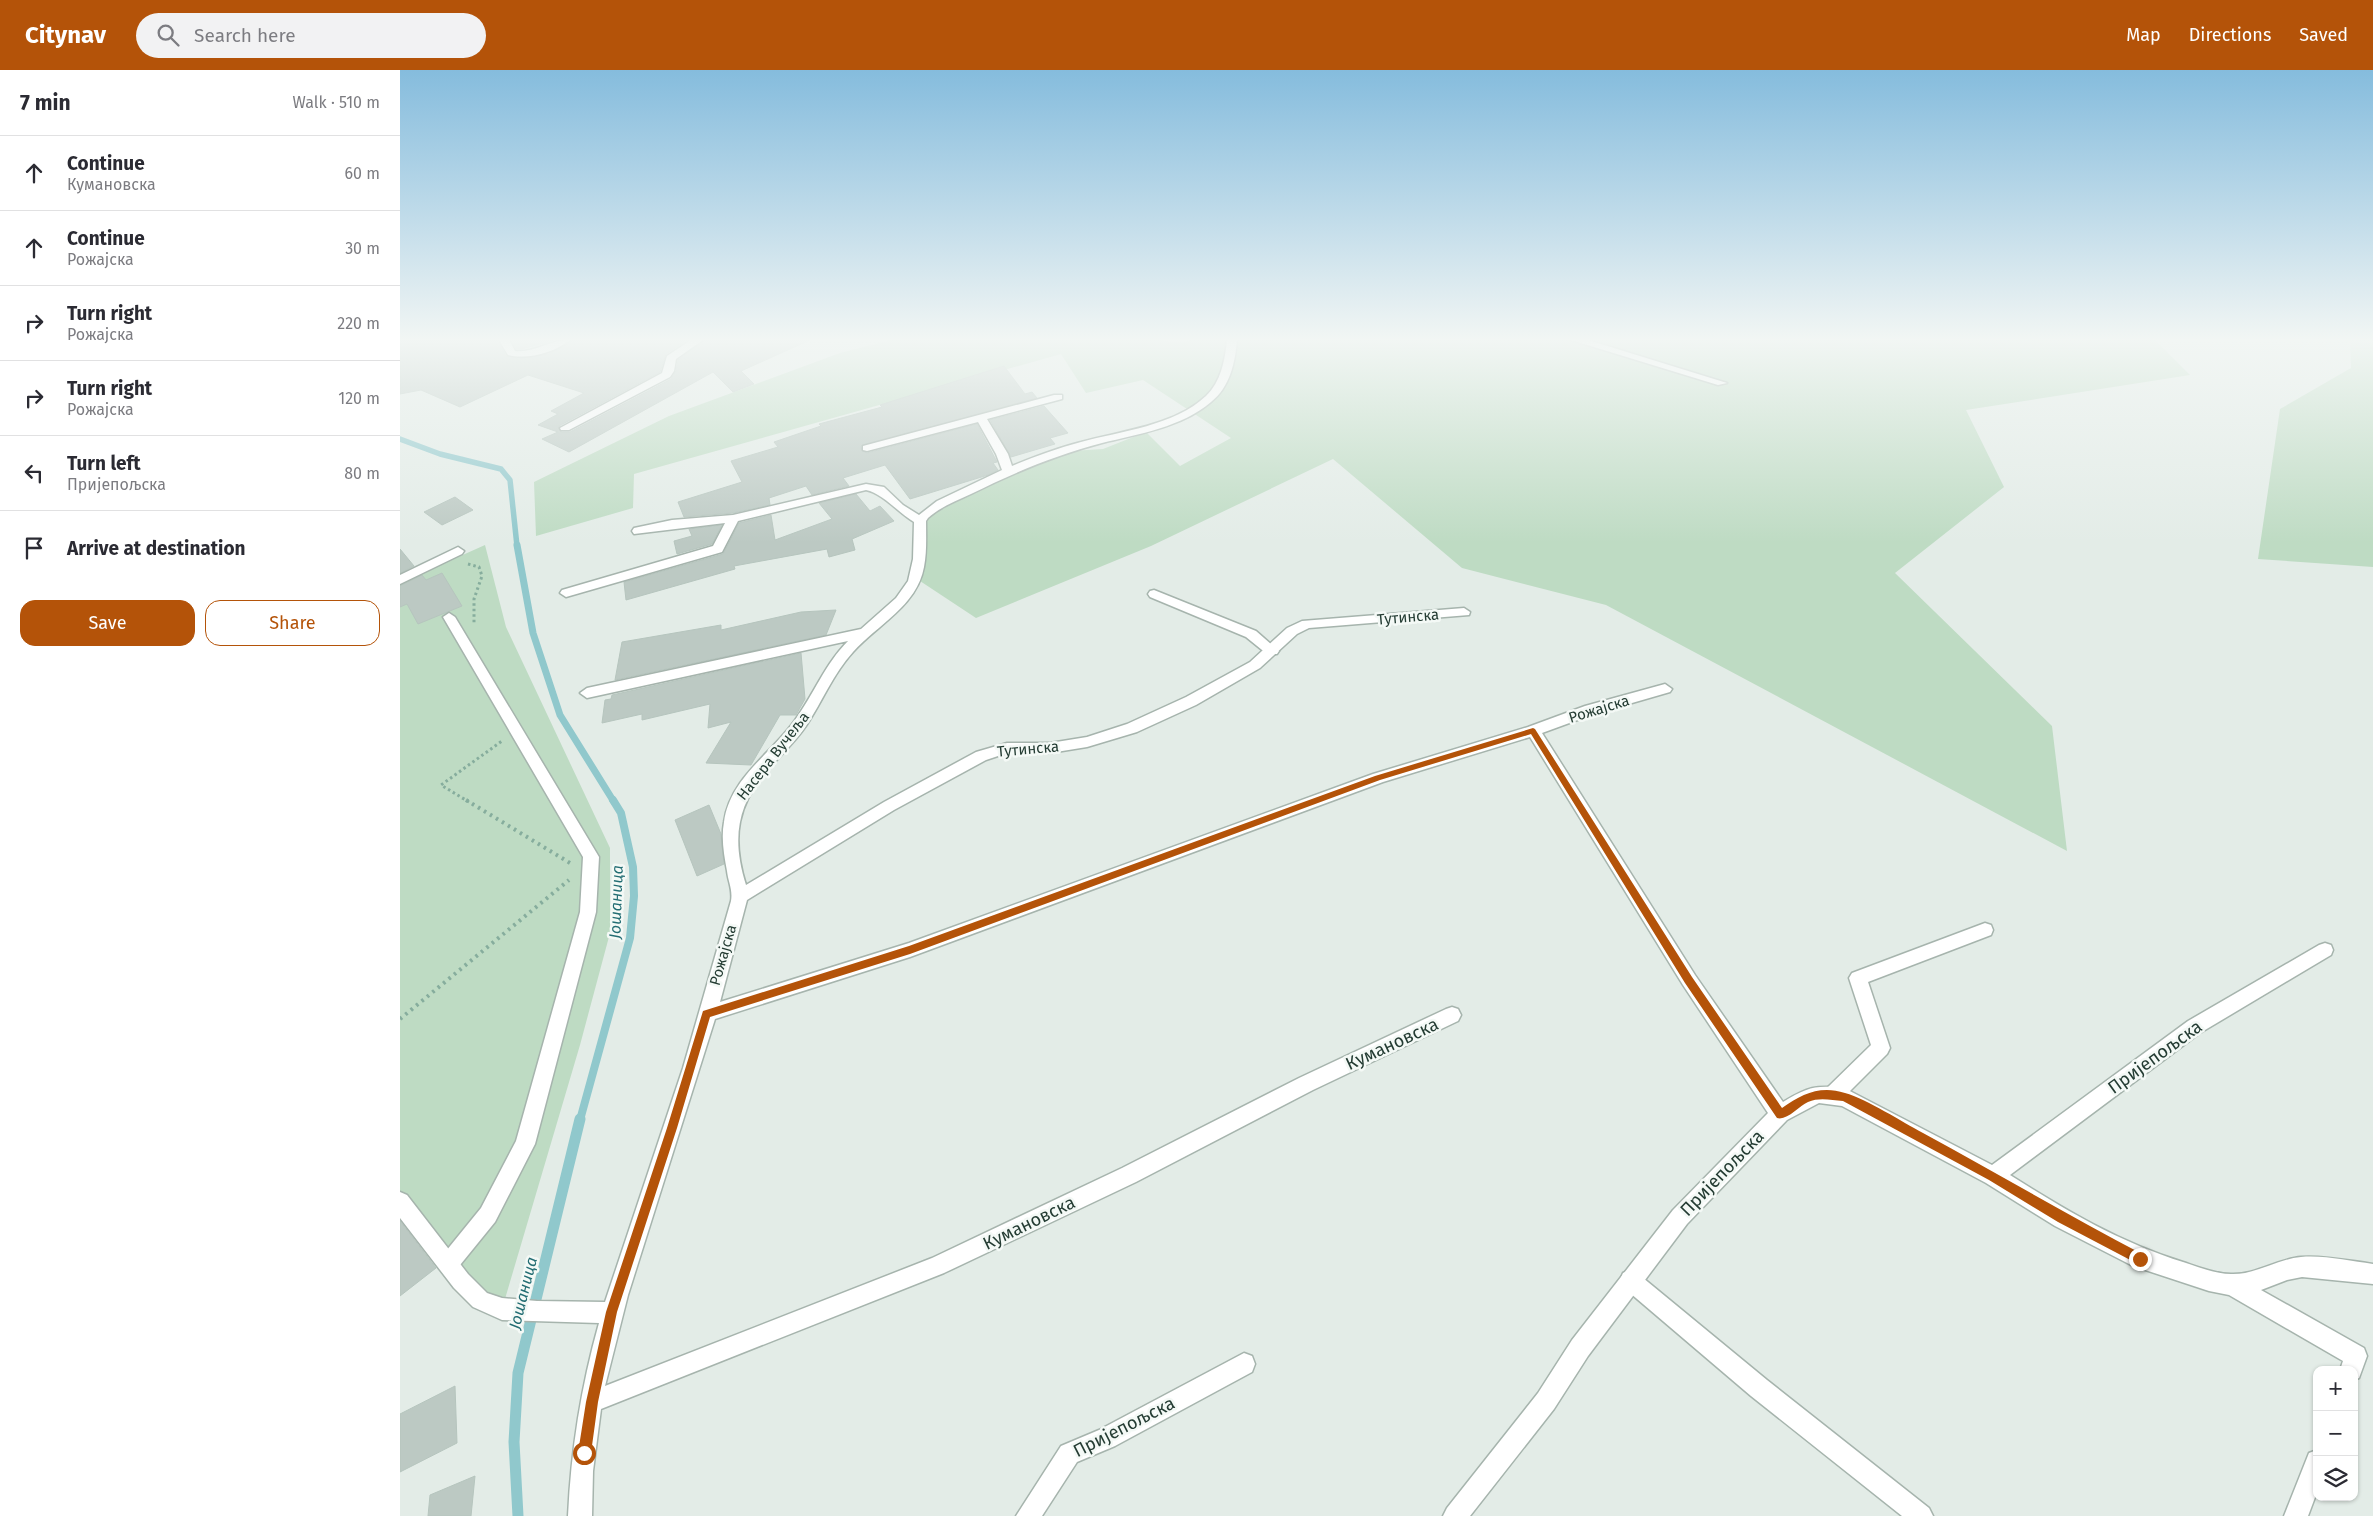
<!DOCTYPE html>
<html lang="en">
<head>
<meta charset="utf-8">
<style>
  :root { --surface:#fff; --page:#f2f2f3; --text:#2b2b33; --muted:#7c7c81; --line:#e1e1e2; --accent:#b45309 }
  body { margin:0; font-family:"Fira Sans",sans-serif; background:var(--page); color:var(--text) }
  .controls { position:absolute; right:15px; bottom:15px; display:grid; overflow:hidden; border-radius:10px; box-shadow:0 1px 4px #0004 }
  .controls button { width:45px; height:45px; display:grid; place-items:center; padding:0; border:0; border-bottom:1px solid var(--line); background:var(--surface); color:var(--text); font:25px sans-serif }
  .stop { position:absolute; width:15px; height:15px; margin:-11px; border:4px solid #b45309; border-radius:50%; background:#fff }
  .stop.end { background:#b45309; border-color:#fff; box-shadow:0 1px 5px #0008 }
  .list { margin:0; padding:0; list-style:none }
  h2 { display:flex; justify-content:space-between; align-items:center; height:65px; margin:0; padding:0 20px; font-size:21px }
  h2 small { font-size:16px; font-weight:400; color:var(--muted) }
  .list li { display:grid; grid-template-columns:32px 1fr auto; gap:15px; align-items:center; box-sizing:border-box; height:75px; padding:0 20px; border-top:1px solid var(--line) }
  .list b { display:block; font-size:19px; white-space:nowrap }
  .list p { margin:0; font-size:16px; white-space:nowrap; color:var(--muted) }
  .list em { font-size:16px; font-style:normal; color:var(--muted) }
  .actions { display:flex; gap:10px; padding:15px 20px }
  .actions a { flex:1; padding:11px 0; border:1px solid var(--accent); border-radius:15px; text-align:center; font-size:18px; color:var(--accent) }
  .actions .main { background:var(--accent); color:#fff }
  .icon { flex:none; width:28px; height:28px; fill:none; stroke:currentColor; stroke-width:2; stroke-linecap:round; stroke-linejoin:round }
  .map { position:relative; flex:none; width:1973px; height:1446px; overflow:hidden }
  header { display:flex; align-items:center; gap:30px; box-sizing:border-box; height:70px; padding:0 25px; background:var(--accent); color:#fff }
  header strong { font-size:24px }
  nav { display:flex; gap:28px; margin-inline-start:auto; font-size:18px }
  .search { width:350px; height:45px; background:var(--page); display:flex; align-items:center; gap:12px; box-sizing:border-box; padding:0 18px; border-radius:28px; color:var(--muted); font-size:19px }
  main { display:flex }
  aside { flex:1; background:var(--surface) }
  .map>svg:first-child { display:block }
</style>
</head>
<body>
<header>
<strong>Citynav</strong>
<div class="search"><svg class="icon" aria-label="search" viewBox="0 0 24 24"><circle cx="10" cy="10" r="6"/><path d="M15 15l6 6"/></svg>Search here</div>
<nav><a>Map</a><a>Directions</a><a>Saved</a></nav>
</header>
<main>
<aside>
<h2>7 min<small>Walk · 510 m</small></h2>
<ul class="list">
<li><svg class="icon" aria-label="ahead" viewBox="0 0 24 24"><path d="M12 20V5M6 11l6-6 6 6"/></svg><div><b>Continue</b><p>Кумановска</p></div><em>60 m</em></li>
<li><svg class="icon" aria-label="ahead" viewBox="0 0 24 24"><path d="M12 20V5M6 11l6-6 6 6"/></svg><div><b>Continue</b><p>Рожајска</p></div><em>30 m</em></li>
<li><svg class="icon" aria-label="right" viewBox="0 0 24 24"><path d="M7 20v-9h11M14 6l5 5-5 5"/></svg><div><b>Turn right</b><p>Рожајска</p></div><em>220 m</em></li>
<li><svg class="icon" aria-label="right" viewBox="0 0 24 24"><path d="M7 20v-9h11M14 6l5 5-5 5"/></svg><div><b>Turn right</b><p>Рожајска</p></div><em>120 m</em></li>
<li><svg class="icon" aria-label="left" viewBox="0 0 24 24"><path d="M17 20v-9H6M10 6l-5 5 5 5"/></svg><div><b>Turn left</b><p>Пријепољска</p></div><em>80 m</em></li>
<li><svg class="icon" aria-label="arrive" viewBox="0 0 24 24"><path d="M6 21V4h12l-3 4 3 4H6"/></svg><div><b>Arrive at destination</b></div></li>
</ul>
<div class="actions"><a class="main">Save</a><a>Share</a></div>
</aside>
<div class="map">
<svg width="1973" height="1446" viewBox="0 0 1973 1446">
  <rect width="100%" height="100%" fill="#e3ece7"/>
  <path fill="#bedbc3" d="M491,270H759L782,273L790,270H1755L1790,305L1566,340L1604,417L1495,503L1652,656L1667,781L1206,535L1062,498L933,389L751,476L576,548L520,511L526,474L524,453L536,441L609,404L671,381L703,379L746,362L780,396L831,368L743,310L686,323L661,284L234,404L233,438L136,466L134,412L269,346L440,283Z
    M1950,270H1973V497L1858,489L1880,339L1951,298Z
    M85,475L106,557L210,778V863L180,975L102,1239L80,1230L0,1132V513Z"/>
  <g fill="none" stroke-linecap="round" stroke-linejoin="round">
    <path stroke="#90c8cc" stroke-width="5.5" d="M0,369L40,384L101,399L110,410L117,476"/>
    <path stroke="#90c8cc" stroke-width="7" d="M117,475L133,563L160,645L214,732"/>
    <path stroke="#90c8cc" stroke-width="8" d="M180,1050L230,868L234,826L233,797L221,743L213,730"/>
    <path stroke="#90c8cc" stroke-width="11" d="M118,1446L114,1372L118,1303L180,1049"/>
  </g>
  <path fill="#bcc9c3" stroke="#b6c5be" d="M0,270H97L106,286L123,288L149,284L172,270H287L266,284L260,302L159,356L161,362H170L271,309L276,301L278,290L305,270H410L341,301L354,314L333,322L313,302L169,382L142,369L158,362L138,355L158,344L151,341L184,323L128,305L60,337L21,320L0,324Z
    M111,270H154L122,279H116Z
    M604,296L625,324L632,322L637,328L461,376L462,381L467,383L577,354L597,392L593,393L598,400L588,405L510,429L485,395L443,408L449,416L412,425L406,416L369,428L370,435L333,443L284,447L278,432L342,412L331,391L378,377L374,372L421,356L419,354L482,337L480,335Z
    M644,336L668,363L650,368L655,374L611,387L590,350Z
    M456,424L470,441L480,436L494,451L452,469L455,480L429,487L427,479L334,496L335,499L226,530L224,512L323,484L339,453L371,445L375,470L432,449L419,433Z
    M55,427L73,440L42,455L24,442Z
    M322,455L312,474L277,484L274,471L292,466L289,459Z
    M0,479L14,496L0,503Z
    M42,503L62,536L18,554L7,534L0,537V516L22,505L26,510Z
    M436,540L426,565L215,610L222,572L321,555V560L401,542Z
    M401,583L405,629L396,645H380L351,695L306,693L331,652L308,658L310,634L242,650V644L202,653L205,630L211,629L212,625Z
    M309,735L321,764L324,794L297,806L275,750Z
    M0,1151L36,1198L0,1226Z
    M55,1316L57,1373L0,1402V1344Z
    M75,1406L71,1446H28L30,1425Z"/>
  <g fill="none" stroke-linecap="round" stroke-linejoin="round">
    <g stroke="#a6b4ad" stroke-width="3">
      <path id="service" d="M1171,270H1188L1327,313L1318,315Z
        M754,520L856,561L879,581L877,584H867L846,567L750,527L748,524L750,521Z
        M49,543L55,547L199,787L196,842L135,1074L95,1152L56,1200L49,1203L42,1200L39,1193L42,1186L81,1138L116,1071L180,842L183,787L43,547Z
        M1585,853L1591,855L1593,860L1591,865L1468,912L1490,978L1487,984L1441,1030L1434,1033L1427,1030L1425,1024L1427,1018L1471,975L1449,908L1452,903Z
        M1230,1200L1237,1203L1367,1310L1529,1438L1533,1446H1502L1351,1326L1223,1217L1220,1210L1223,1203Z"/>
    </g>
    <g stroke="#a6b4ad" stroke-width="3">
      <path id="minor" d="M99,270H109L115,281C134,283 150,270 170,270C154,283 127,290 108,285Z
        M291,270H303L276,289L274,301L270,307L169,360H161L160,358L262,303L267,286Z
        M827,270H837C835,293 830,317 811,332C782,357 739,364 702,373C656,385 613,403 571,424C556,431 540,437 528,448L526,451C526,466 527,482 524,497C517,536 477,555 453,582C433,604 422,632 406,656C396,671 383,683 371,696C337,733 331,767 346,815L484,732L576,682L607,673H650L687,667L727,654L786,627L850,592L887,558L902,551L1064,538L1070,542L1069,545L909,558L897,564L860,598L796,635L737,662L687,677L650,683H607L586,690L494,740L347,830L320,932L509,873L973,704L1128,657L1185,636L1265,614L1272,619L1270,622L1194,644L1142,663L1295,905L1383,1032C1408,1017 1415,1015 1444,1018L1592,1095L1788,951L1919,875L1925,873L1931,875L1933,880L1931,885L1800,963L1610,1105C1667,1141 1719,1172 1783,1192C1798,1197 1815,1204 1831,1204C1856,1205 1877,1189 1901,1187C1924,1185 1950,1191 1973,1194V1214L1902,1207L1887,1210L1861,1220L1964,1278L1967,1286L1959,1308L1954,1310V1300H1940L1943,1291L1829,1225L1809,1221L1733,1196L1655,1156L1586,1113L1442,1036L1419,1033L1387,1050L1287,1154L1188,1286L1154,1339L1070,1446H1043L1047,1438L1138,1323L1172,1270L1273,1140L1368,1043L1283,915L1130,667L983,712L510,887L315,949L228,1225L205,1316L532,1188L722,1098L899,1008L1046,939L1052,937L1058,939L1061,945L1058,951L913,1020L736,1112L544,1203L201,1339L193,1401L192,1446H168C171,1380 181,1317 199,1253L102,1250L73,1237L54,1218L0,1148V1122L7,1125L68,1204L87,1223L102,1228L137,1231L205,1232L283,998L331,831C333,820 328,811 327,801C324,785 321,768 324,752C330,708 371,684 395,650C414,624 425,594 448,571L187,628L180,623L187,618L461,559L496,528L508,511L513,489L514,452C499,443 482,423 466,420L338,451L322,482L166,527L160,523L162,520L313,476L325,453L234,464L232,461L234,458L272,450L333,445L466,414L484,417L503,435L519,445L537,431L602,400L596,384L578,352L467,381L463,380V376L654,325H662V329L587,349L608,384L612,396C634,387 657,378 681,372C721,361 774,356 806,326C821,312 825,290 827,270Z
        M58,477L64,481L62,484L0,514V505Z
        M844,1283L852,1286L855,1294L852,1302L715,1376L677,1392L642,1446H616L661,1376L699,1360Z
        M1917,1380V1422L1908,1446H1884L1909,1383Z"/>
    </g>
    <path stroke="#86ad9d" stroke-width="3" stroke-dasharray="2.5 3" stroke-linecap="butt" d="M68,494L79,497L82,506L74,529V553
      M69,732L41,715L102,671"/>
    <path stroke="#86ad9d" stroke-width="4" stroke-dasharray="2.5 4.5" stroke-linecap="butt" d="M66,730L170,793
      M0,949L169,810"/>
    <use href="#service" fill="#fff" fill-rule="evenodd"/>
    <use href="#minor" fill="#fff" fill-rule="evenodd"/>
  </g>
  <linearGradient id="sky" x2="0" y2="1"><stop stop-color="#85bcdd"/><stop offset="0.57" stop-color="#f2f6f4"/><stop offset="1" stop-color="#f2f6f4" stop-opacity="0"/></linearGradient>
  <rect width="1973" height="473" fill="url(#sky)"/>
  <path fill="#b45309" d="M1133,658L1135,659L1292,907L1382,1038C1402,1024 1420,1015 1445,1023C1467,1029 1502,1052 1523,1063C1597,1103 1669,1146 1744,1185V1193H1736L1658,1152L1589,1110L1443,1031C1431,1030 1419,1027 1408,1032C1399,1036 1387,1051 1377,1048L1285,913L1131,664L980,710L510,884L310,947L277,1058L217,1242L198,1332L191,1383L189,1387L184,1389L180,1387L178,1383L186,1332L206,1242L267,1058L303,941L509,876L975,706Z"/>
  <g text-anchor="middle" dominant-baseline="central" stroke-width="5" stroke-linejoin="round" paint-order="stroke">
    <g font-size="15" fill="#243c33" stroke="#f4f9f6">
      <text transform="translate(1008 547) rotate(-5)">Тутинска</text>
      <text transform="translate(1199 639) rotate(-17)">Рожајска</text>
      <text transform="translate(628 679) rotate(-5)">Тутинска</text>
      <text transform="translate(373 686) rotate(-52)">Насера Вучеља</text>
      <text transform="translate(323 885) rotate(-74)">Рожајска</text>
    </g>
    <g font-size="16" font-style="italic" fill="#236d73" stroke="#f4f9f6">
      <text transform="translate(216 832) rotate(-88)">Јошаница</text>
      <text transform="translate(123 1223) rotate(-76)">Јошаница</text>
    </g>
    <g font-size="18" fill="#243c33" stroke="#f4f9f6">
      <text transform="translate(992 974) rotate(-25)">Кумановска</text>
      <text transform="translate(1755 987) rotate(-36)">Пријепољска</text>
      <text transform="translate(1322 1103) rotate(-46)">Пријепољска</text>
      <text transform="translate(629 1153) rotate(-26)">Кумановска</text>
      <text transform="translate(724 1357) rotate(-27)">Пријепољска</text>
    </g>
  </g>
</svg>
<div class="controls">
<button>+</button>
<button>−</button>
<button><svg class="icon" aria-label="layers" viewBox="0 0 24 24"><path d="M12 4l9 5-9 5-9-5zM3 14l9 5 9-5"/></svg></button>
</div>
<div class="stop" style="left:184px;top:1383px"></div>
<div class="stop end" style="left:1740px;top:1189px"></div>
</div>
</main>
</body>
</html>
